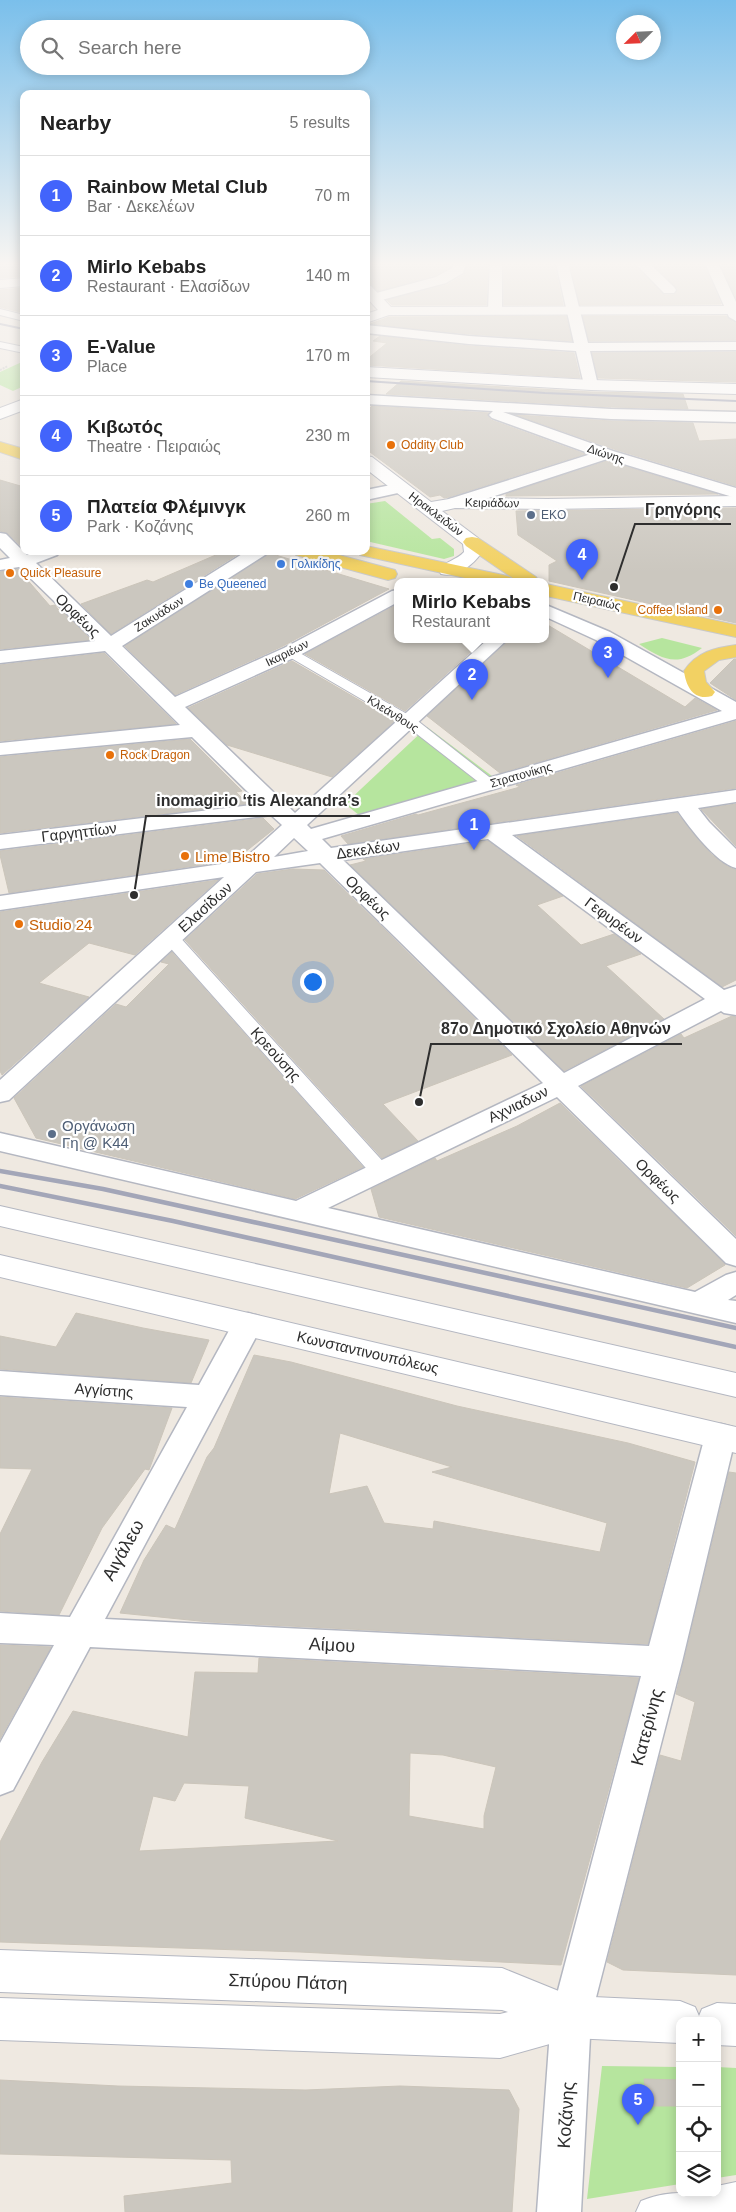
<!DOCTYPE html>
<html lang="en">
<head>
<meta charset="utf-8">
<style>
  :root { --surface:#fff; --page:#f2f2f2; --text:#222; --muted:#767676; --line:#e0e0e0; --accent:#4264fb }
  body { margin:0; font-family:Helvetica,sans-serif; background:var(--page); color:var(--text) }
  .controls { position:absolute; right:15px; bottom:15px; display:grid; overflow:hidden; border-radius:10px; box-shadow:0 2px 12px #0003 }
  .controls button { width:45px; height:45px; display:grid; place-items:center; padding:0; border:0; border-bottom:1px solid var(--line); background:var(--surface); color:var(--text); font:25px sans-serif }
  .compass { position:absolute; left:616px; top:15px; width:45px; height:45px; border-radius:50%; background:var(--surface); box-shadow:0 2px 12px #0003; rotate:246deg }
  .you { position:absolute; left:312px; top:981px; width:18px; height:18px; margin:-12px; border:4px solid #fff; border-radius:50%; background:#1a73e8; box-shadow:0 0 0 8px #1a73e833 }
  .badge { display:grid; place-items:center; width:32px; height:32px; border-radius:50%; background:var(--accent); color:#fff; font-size:16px; font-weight:700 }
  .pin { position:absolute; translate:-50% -41px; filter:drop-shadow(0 1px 2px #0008) }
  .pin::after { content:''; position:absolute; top:26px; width:18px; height:15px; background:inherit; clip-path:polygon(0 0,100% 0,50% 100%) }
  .popup { position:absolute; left:394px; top:578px; width:155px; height:65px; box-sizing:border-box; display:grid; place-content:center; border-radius:10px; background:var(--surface); filter:drop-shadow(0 1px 4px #0005); font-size:16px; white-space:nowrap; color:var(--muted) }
  .popup b { font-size:19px; color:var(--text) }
  .popup::after { content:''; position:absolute; left:50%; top:100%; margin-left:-10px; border:10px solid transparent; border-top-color:var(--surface) }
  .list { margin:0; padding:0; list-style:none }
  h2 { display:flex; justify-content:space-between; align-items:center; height:65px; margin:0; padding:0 20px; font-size:21px }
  h2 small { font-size:16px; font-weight:400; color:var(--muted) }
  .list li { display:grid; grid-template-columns:32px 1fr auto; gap:15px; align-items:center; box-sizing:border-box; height:80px; padding:0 20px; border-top:1px solid var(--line) }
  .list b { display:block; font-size:19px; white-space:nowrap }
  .list p { margin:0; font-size:16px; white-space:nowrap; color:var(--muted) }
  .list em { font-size:16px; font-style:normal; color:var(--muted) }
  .icon { flex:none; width:28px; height:28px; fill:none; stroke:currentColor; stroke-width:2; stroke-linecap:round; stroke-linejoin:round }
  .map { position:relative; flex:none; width:736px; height:2212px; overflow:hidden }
  .search { position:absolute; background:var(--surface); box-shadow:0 2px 12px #0003; left:20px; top:20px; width:350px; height:55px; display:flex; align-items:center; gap:12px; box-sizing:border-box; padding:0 18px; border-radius:28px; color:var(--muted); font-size:19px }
  .panel { position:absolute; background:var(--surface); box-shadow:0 2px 12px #0003; left:20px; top:90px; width:350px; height:465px; border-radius:10px }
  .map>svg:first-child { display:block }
</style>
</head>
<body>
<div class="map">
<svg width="736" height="2212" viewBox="0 0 736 2212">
  <rect width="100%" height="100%" fill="#efe9e1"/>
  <path fill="#b6e59e" d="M24,361V386L13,391L0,385V372Z
    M385,501L432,539L440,538L454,549V556L444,559L366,541V504Z
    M662,638L702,648C677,668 662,659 639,644Z
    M427,727L492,776L359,815L345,804Z
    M602,2066L680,2067V2184L587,2199Z
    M717,2067L736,2068V2175L717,2178Z"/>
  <path fill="#cbc7bf" stroke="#cbc5ba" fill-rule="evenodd" d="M0,263H24V276L0,278Z
    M366,263H452L450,267L435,275L378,291L372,285L366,283L369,282L366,279Z
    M468,263H488L486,305H392L387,300L447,285L464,275Z
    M504,263H554L563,305H504Z
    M570,263H633L664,295H674L678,289L652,263H703L721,304L580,305Z
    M720,263H736V298Z
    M24,288V313L0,307V290Z
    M566,316L572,341L469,334L370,324L389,317Z
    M583,316H726L736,323V340L589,341Z
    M380,336L469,346L574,353L580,378L366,365V360L387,343L373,341Z
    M736,352V382L598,378L592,353Z
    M401,381L591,392L683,394L688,409L611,407L386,394Z
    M372,406L489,413L487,415L491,420L585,454L449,497L444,498L440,495L430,497L366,449V412Z
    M516,415L611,421L693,423L699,441L736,439V486L614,449Z
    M607,461L718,494L506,496V494Z
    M0,480L24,487V549L7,533L0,531Z
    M736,508V623L549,581V565L557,561L518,535L516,511Z
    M225,551H243L111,634L81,604L147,580L153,582Z
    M269,553L389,589L283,646L175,695L125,646Z
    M18,569L50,606L55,605L60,612L62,611L91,640L0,649V572Z
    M398,604V639H485L405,711L305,654Z
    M546,624L685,707L695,698L717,710L500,773L427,716L510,639H546Z
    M104,653L176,724L0,741V665Z
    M734,659H736V700L710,683Z
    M292,661L395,721L332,777L227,745L188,708Z
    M736,721V788L348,844L341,836L416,814L418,815L520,787L516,785Z
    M190,739L242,791L236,792L248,804L0,833V757Z
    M736,804V846L701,809Z
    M677,813L711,854L727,866L736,870V980L722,987L517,836Z
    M263,818L274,829L235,860L9,893L0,855V851Z
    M488,841L563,896L537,905L581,945L614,934L641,954L606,966L664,1019L564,1071L350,865L366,861L363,859Z
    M293,869L324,870L512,1055L383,1104L418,1141L382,1158L185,940L257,874Z
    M218,880L135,955L89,943L39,983L89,997L2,1075L0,1071V912Z
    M172,952L363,1167L295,1199L36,1138L14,1098L116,1004L126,1007L169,964L161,962Z
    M732,1016L736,1017V1236L581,1086L681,1034L684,1038Z
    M560,1103L725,1264V1265L687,1288L379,1217L371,1189L435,1158L437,1161L517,1126Z
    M76,1313L143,1328L209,1340L191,1383L0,1369V1336L56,1347Z
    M254,1355L291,1362L457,1406L628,1443L695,1462L648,1644L209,1622L120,1613L144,1560L166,1525L175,1529L207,1457L214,1448ZM340,1433L452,1467L432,1472L607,1523L600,1552L434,1521L433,1529L384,1523L367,1486L329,1494Z
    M0,1397L172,1408L149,1470L145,1469L102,1528L59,1615L0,1611V1534L32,1469L0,1468Z
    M729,1472L736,1473V1975L623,1970L607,1962L660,1755L681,1761L695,1702L676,1694Z
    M0,1645L51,1647L0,1739Z
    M259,1658L639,1678L561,1965L300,1952L0,1942V1842L42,1762L73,1711L188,1737L195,1672L258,1673ZM410,1753L443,1755L496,1767L484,1816V1829L409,1816ZM184,1783L249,1786L245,1818L338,1841L139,1851L153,1796L175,1801Z
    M644,2079L680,2080V2106H647Z
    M0,2080L118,2086L306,2090L400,2086L509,2090L519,2109L512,2212H125L124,2196L232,2183L231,2160L0,2154Z"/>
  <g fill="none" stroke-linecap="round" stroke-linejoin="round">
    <g stroke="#b4b7c1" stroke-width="2">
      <path id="pedestrian" d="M0,309L24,315V321L0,315Z
        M0,342L24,347V353L0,348Z
        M291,648L414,718L498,784L495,787H485L404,724L286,655L284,652L286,649Z
        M171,933L177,934L387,1166L390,1171L387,1176L380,1178L373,1176L165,942L163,938L165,934Z
        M736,2182V2212H636L641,2201C667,2190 690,2193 717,2193V2186Z"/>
    </g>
    <g stroke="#b4b7c1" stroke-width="3">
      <path id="minor" d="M454,263H466L463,273L446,283L374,302L367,298L369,295L436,277L452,268Z
        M490,263H502V310L495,314L488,310Z
        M556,263H568L588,343L736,342V350L590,351L598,385L596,388H586L584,385L576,351L469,344L366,333V325L469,336L574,343Z
        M635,263H649L674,287L676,290L674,293H664Z
        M705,263H718L736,302V321L729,317Z
        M366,395L611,409L736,412V422L611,419L503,412L613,451L736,488V498L607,459L461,507H449L447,503L449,499L591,454L492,418L489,415L493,411L366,404Z
        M401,483L407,485L409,488L407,491L366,500V490Z
        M0,533L6,534L27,555L36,551H60L57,555L36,563L111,636L247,551H268L265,555L122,646L175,697L284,648L392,591L398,590V602L298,656L185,707L295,813L488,639H508L307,825L311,829L722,711L596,640L546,617V605L610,632L736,702V719L322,839L331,848L736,790V802L698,808L709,822L736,849V868C716,863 690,828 678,811L512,835L724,990L736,986V1015L724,1013L721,1011L578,1086L736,1239V1266L726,1263L557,1097L328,1208L695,1292L726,1275L736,1272V1295L728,1300L736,1301V1323L0,1151V1133L296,1201L543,1083L320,863L256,872L9,1100L0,1102V1080L224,877L0,910V896L242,861L282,825L271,815L0,849V835L260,804L192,737L0,755V743L180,725L105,651L0,663V651L95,641L19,567L0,570V560L10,558L0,548ZM294,838L308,851L274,857ZM488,839L705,999L564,1073L343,860Z
        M248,1313L259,1316L263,1324L105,1619L649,1646L705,1436L710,1427L721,1424L732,1427L736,1435L682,1662L591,2017L581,2212H537L551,2017L641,1676L90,1647L13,1790L0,1795V1743L54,1645L0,1643V1613L70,1617L187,1407L0,1395V1371L199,1385L237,1316Z"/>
    </g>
    <g stroke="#b4b7c1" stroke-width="2">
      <path id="tertiary" d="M24,278V286L0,288V280Z
        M366,285L371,286L391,307L736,306V314L389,315L366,323V314L378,310L366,297Z
        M366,367L591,380L736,384V394L591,390L366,377Z
        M366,395L373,397L375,400L373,403L366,405Z
        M24,399V410L0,419V408Z
        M366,456L372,457L431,502L455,498L547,499L736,496V506L547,509L455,508L442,511L478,538L481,542L482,552C474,564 458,578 441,574L439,570C445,561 457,560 464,552L463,544L366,469Z
        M0,1950L502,1968L571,1996L680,2001L695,2007L699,2016L702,2009L717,2003L736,2004V2046L717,2045V2021H680V2043L571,2038L500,2058L0,2040V1998L500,2014L508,2012L502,2010L0,1992Z"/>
    </g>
    <g stroke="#b4b7c1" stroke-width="2">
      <path id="secondary" d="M0,1206L736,1373V1397L0,1226Z
        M0,1255L736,1427V1453L0,1277Z"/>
    </g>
    <g stroke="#c9c9c9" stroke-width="2">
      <path id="primary" d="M0,442L24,449V460L0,452Z
        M472,537L478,538L536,577L538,581H517L466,546L463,542L466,538Z
        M366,546L503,575L510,577L512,581H479L360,555L357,551H366Z
        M293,551H324L395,570L397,574L395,578L388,580L296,555Z
        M546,584L736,625V637L546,596Z
        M736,645V657L719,660L704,671L706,682L715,692L712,696C694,701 686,687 684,671C697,652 714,648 736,645Z"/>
    </g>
    <path stroke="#c9c9c9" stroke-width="2" stroke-dasharray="2 1" stroke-linecap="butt" d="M0,370L8,366"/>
    <use href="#pedestrian" fill="#fff" fill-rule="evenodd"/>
    <use href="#minor" fill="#fff" fill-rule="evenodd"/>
    <use href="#tertiary" fill="#fff" fill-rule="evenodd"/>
    <use href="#secondary" fill="#fff" fill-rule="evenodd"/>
    <use href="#primary" fill="#f2d163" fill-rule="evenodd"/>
    <path stroke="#a3a6b8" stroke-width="2" d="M0,324L24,329
      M366,381L545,393L736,401"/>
    <path stroke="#a3a6b8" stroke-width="4.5" d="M0,1171L103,1189L736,1328
      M0,1186L173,1221L736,1347"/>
  </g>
  <linearGradient id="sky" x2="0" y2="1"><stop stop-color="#7abfeb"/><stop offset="0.46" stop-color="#f8f5f2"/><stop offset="1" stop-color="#f8f5f2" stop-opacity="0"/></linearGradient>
  <rect width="736" height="573" fill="url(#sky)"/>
  <g fill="#e8710a" stroke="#fff" stroke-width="2">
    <circle cx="391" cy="445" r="5"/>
    <circle cx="10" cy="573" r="5"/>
    <circle cx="718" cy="610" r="5"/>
    <circle cx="110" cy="755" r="5"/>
    <circle cx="185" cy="856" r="5"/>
    <circle cx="19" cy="924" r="5"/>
  </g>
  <g fill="#5c6f8a" stroke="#fff" stroke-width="2">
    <circle cx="531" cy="515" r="5"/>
    <circle cx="52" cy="1134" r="5"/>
  </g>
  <g fill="#3f7fe0" stroke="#fff" stroke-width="2">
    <circle cx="281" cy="564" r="5"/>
    <circle cx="189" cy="584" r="5"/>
  </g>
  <g text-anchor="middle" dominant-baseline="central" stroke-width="4.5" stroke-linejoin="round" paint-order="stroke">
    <g font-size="12" fill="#c56008" stroke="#fff" text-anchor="start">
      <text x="401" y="445">Oddity Club</text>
      <text x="20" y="573">Quick Pleasure</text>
      <text x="708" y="610" text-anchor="end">Coffee Island</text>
      <text x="120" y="755">Rock Dragon</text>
    </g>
    <g font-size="12" fill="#2e2e2e" stroke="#fff">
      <text transform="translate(606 454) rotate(18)">Διώνης</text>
      <text transform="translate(492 503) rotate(1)">Κειριάδων</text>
      <text transform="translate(436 514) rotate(37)">Ηρακλειδών</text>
      <text transform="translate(597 601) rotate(13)">Πειραιώς</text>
      <text transform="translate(159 614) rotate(-32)">Ζακυάδων</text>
      <text transform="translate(287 653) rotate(-26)">Ικαριέων</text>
      <text transform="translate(393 714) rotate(32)">Κλεάνθους</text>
      <text transform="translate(521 775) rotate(-16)">Στρατονίκης</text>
    </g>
    <g font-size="12" fill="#4e5e75" stroke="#fff" text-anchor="start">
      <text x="541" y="515">EKO</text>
    </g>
    <g font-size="12" fill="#366cbe" stroke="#fff" text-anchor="start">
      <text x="291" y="564">Γολικίδης</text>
      <text x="199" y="584">Be Queened</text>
    </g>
    <g font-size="15" fill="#2e2e2e" stroke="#fff">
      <text transform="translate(78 615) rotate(44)">Ορφέως</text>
      <text transform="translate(79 832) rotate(-7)">Γαργηττίων</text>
      <text transform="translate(368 849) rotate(-8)">Δεκελέων</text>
      <text transform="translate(368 897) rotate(44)">Ορφέως</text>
      <text transform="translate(205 907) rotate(-42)">Ελασίδων</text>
      <text transform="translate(614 920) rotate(36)">Γεφυρέων</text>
      <text transform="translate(276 1054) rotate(48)">Κρεούσης</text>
      <text transform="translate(518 1104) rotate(-26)">Αχνιαδων</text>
      <text transform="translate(658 1180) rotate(44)">Ορφέως</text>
      <text transform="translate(368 1352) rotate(13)">Κωνσταντινουπόλεως</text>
      <text transform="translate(104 1390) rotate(4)">Αγγίστης</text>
    </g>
    <g font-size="15" fill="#c56008" stroke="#fff" text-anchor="start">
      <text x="195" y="856">Lime Bistro</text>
      <text x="29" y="924">Studio 24</text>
    </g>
    <g font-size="15" fill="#4e5e75" stroke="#fff" text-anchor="start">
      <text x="62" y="1125">Οργάνωση<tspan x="62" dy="17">Γη @ Κ44</tspan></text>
    </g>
    <g font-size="18" fill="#2e2e2e" stroke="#fff">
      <text transform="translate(123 1550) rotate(-61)">Αιγάλεω</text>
      <text transform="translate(332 1645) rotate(3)">Αίμου</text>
      <text transform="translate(647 1727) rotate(-75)">Κατερίνης</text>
      <text transform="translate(288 1982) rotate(2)">Σπύρου Πάτση</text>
      <text transform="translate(566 2115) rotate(-86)">Κοζάνης</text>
    </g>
  </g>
  <path fill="none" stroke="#2e2e2e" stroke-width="2" d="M614 587L635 524H731M134 895L146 816H370M419 1102L431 1044H682"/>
  <g fill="#2e2e2e" stroke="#fff" stroke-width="2">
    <circle cx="614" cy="587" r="5"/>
    <circle cx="134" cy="895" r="5"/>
    <circle cx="419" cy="1102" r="5"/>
  </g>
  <g font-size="16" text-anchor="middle" font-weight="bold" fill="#2e2e2e" stroke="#fff" stroke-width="4.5" stroke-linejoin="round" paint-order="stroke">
    <text x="683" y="515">Γρηγόρης</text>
    <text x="258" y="806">inomagirio ‘tis Alexandra’s</text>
    <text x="556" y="1034">87ο Δημοτικό Σχολείο Αθηνών</text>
  </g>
</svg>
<div class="controls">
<button>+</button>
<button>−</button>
<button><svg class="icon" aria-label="locate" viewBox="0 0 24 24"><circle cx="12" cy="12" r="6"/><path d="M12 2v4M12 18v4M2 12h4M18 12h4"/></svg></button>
<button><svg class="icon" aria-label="layers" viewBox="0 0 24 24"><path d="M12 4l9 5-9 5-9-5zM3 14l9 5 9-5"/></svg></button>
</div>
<svg class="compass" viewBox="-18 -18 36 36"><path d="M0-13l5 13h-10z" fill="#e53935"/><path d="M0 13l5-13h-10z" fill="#767676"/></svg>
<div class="you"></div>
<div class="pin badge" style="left:474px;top:850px">1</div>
<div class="pin badge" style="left:472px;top:700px">2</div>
<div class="popup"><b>Mirlo Kebabs</b>Restaurant</div>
<div class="pin badge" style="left:608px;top:678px">3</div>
<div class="pin badge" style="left:582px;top:580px">4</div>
<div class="pin badge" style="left:638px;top:2125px">5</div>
<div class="search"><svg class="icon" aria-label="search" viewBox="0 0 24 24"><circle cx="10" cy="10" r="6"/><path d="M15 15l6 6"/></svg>Search here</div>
<section class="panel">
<h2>Nearby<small>5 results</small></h2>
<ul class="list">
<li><span class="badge">1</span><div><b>Rainbow Metal Club</b><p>Bar · Δεκελέων</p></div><em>70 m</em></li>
<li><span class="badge">2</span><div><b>Mirlo Kebabs</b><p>Restaurant · Ελασίδων</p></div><em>140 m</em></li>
<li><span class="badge">3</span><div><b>E-Value</b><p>Place</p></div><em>170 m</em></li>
<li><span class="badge">4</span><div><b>Κιβωτός</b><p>Theatre · Πειραιώς</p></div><em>230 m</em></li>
<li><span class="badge">5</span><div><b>Πλατεία Φλέμινγκ</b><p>Park · Κοζάνης</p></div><em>260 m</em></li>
</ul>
</section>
</div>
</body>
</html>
